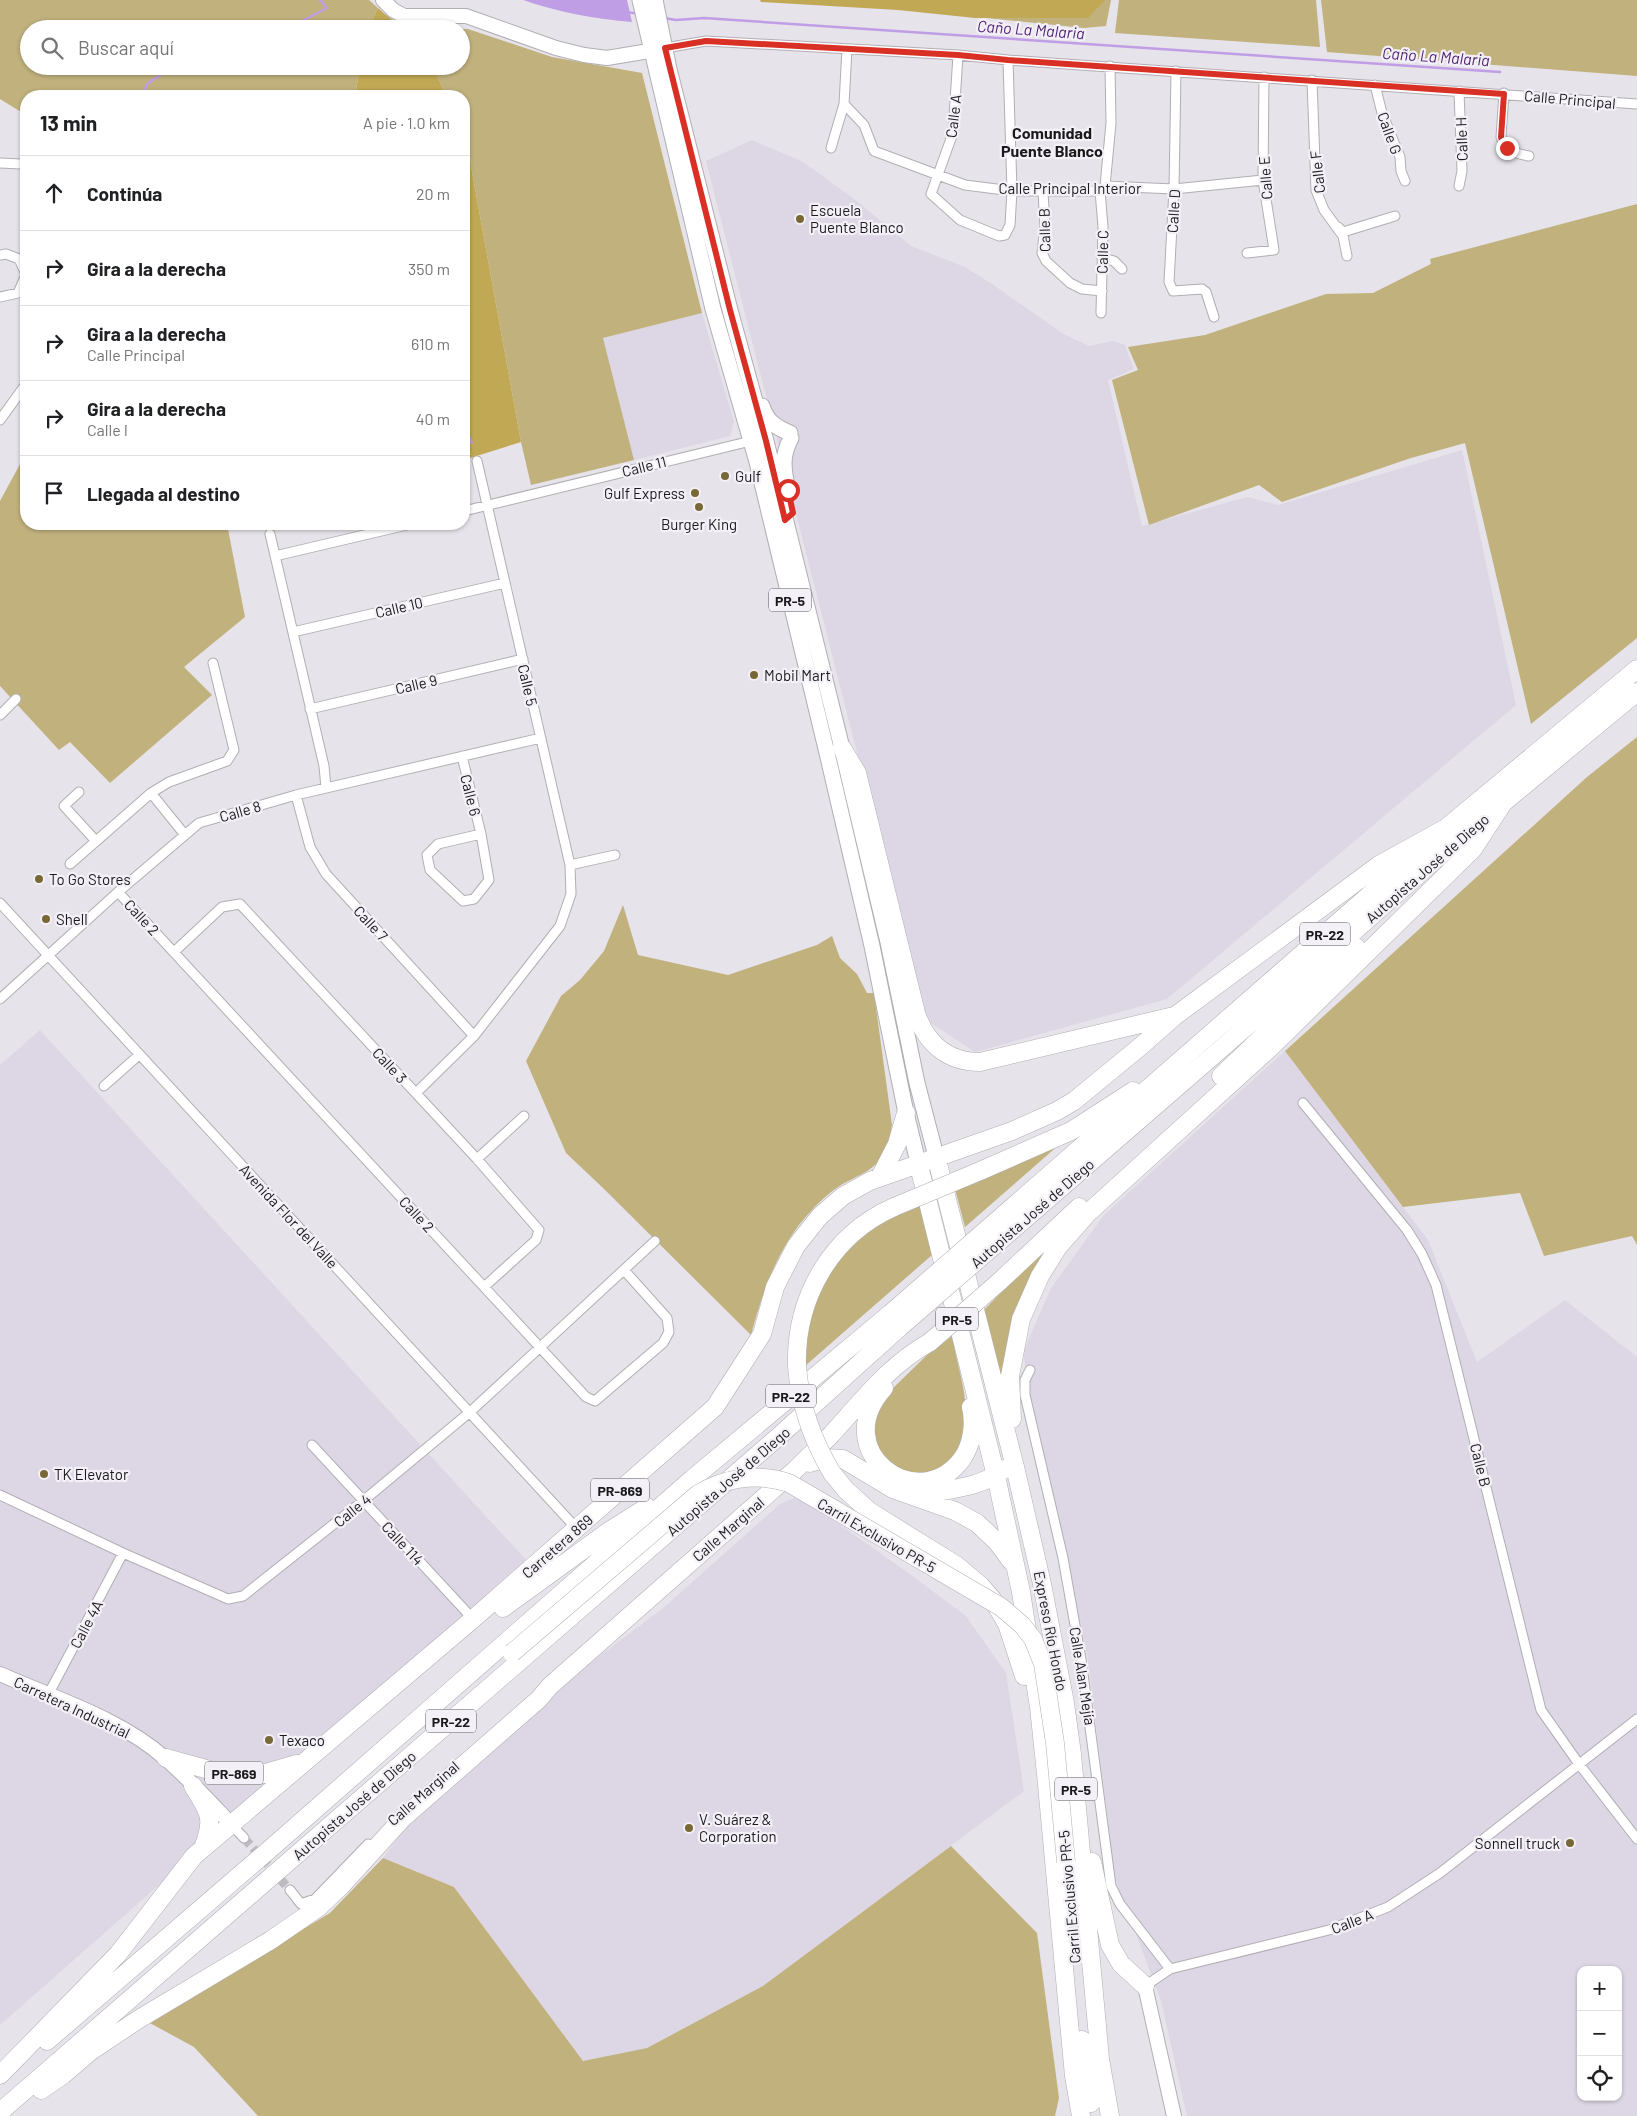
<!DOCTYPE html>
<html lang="es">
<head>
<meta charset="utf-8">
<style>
  :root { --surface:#fff; --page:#f2f2f2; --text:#202124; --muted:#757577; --line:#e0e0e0 }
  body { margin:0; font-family:Barlow,sans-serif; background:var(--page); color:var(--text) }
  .controls { position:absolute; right:15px; bottom:15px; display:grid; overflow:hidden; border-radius:10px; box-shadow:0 1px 4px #0004 }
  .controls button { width:45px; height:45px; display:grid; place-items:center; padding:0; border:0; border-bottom:1px solid var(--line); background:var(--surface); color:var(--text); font:25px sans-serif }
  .stop { position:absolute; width:15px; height:15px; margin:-11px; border:4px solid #d93025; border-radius:50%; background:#fff }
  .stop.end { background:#d93025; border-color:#fff; box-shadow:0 1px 5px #0008 }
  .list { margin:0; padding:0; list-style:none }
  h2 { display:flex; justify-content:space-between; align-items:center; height:65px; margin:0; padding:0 20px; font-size:21px }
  h2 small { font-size:16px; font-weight:400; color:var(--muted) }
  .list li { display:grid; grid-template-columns:32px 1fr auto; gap:15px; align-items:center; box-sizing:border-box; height:75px; padding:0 20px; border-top:1px solid var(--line) }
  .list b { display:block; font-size:19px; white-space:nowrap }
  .list p { margin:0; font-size:16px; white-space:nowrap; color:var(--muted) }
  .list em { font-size:16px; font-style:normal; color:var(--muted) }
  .icon { flex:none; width:28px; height:28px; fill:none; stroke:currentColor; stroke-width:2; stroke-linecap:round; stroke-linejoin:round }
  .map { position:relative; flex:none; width:1637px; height:2116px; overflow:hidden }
  .search { position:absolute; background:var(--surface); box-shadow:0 1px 4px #0004; left:20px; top:20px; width:450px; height:55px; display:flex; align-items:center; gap:12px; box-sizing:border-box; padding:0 18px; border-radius:28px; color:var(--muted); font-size:19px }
  .panel { position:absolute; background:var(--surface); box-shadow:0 1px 4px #0004; left:20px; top:90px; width:450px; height:440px; border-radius:20px }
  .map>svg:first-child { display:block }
</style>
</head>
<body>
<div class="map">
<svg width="1637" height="2116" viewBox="0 0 1637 2116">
  <rect width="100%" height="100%" fill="#e6e3ea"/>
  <path fill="#ddd7e5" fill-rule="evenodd" d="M752,140L803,162L853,198L911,246L965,267L989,282L1062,333L1089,346L1113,341L1125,345L1134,369L1108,380L1142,526L1247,497L1278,505L1462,450L1516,705L1167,999L975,1052L925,1019L706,161Z
    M702,313L734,422L730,436L634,460L603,338Z
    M40,1030L527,1561L0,2025V1065Z
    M1285,1051L1428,1240L1477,1362L1565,1300L1637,1357V2116H1187L1161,2001L1115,1878L1087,1653L1037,1437L1023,1352L1051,1288L1104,1215ZM1581,1970H1618V2097H1581Z
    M799,1496L907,1572L966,1616L1006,1673L1024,1791L763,1986L647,2048L583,2061L454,1887L383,1858L402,1832L585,1667L662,1609L780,1504Z"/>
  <path fill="#c1b17d" d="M0,0H369L378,8L368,29H29V66H360L355,96H26V115L0,99Z
    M811,0H1111L1106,26L1084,28Z
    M1119,0H1316L1320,47L1115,33Z
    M1321,0H1637V76L1327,52Z
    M461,29H468L552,57L642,73L702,313L603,338L634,460L531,485L521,442L467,144L464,136V96H446L433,66H461Z
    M1637,204V638L1531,724L1465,443L1411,458L1282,502L1259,485L1149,525L1112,380L1138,370L1128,347L1205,335L1326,294L1373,293L1431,264L1430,259Z
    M26,453V524H227L245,617L184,667L212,695L110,783L70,742L59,750L0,686V501Z
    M1637,737V1245L1632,1236L1544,1256L1520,1193L1403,1207L1285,1051L1587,777Z
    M623,905L638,955L728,975L817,945L832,936L840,958L857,974L867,993H874L892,1125C890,1135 888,1149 882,1158C872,1171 855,1177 841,1185C831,1191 820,1201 812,1210C779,1244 763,1290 751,1335L602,1187L566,1153L526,1061L561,996L580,980L604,951Z
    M1061,1143L965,1227L955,1189Z
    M921,1203L932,1255L805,1366C805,1356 803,1345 804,1335C805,1326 810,1317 812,1309C829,1251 867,1224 921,1203Z
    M1046,1246L1049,1249L1024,1292L1008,1342L1003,1383L999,1384L983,1311Z
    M952,1336C959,1377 978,1417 954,1455C950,1462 940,1472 931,1474C924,1476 905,1471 897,1470L876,1446L873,1421L888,1393L926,1356Z
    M951,1846L1037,1933L1059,2098L1055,2116H258L194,2047L148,2022L330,1913L383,1858L454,1887L583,2061L647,2048L763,1986Z"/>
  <path fill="#c1a855" d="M760,0H1105L1088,18H975L898,10L761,2Z
    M378,8C388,17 395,24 410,24L414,29H368Z
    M360,66H433L446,96H355Z
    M464,136L467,144L521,442L464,460Z"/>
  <path fill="#c09ee5" d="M523,0H627L632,22C596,19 557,12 523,0Z"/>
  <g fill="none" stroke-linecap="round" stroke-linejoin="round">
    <path stroke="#c09ee5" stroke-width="2.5" d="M627,12L639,14
      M664,18L676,20L704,18L1500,72
      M287,29L327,8L320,0
      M142,96L147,84L162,74L197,66
      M464,429L472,443"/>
    <path stroke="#bdbbc1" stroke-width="9" stroke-dasharray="9 4.5" stroke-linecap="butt" d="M244,1838L290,1890"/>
    <g stroke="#b1aeb4" stroke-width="11">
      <path id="street" d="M665,48L706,41L958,55L1008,60L1637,104
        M847,49L844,104L864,125L874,151L965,185L1012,191H1100L1105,186L1174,189L1263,180
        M958,55L953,133L931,194L960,220L999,236L1005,235L1010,225L1012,191L1008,60
        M1176,71L1174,189L1169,282L1173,291L1202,289L1206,292L1214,317
        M1312,80L1316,190L1324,210L1343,236L1347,256
        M1375,85L1382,113L1400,157L1401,171L1405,181
        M1459,91L1462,171L1459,186
        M1504,93L1501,137C1505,151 1517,154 1529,156
        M831,148L844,104
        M0,163L21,164
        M1105,186L1111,123L1110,66
        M1100,191L1103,227L1101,313
        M1043,192L1045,226L1042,253L1046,261L1070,283L1082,289L1102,291
        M1338,227L1343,232L1395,216
        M1247,253L1274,250L1263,180L1264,77
        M0,255L6,254L19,259L26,274
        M1102,258L1114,261L1122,269
        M0,297L18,293L26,275
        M0,420L26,384
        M464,511L755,440
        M270,534L324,766L326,788
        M275,556L411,524
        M293,632L505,583
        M310,709L523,659
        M0,715L16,699
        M462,756L481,834
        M79,792L64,806L95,840
        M151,793L185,835
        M296,795L310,847L326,874L474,1036
        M481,834L489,880L474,899L463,901L430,870L427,855L438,844Z
        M70,864L151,793L169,782L227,761L234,750L213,663
        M570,865L615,855
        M118,892L586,1397L595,1401L663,1343L669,1332L667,1318L624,1270
        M0,903L577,1529
        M174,952L222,907L240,904L477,1159L539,1230L536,1240L484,1287
        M0,999L118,892L199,823L296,795L541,738
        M104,1086L139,1055
        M416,1093L474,1036L560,926L571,894L570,865L477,461
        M1303,1103L1407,1230L1422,1254L1436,1285L1541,1710L1579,1764L1637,1839
        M477,1159L524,1116
        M1030,1370L1025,1380V1395L1063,1558L1081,1659L1111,1886L1120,1904L1170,1969
        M312,1445L473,1619
        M0,1495L123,1553L228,1599L243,1596L363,1501L470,1412L655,1241
        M48,1695L123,1553
        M231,1824L244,1838
        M290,1890L301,1904L315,1899L368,1844
        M1145,1986L1170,1969L1329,1930L1388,1907L1440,1873L1637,1719"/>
    </g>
    <g stroke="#b1aeb4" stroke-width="16">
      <path id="secondary" d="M383,0L393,10L404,16H466L556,48L584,55L607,58L661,49
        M0,1674C56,1699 120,1718 166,1759C189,1779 210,1802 231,1824
        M1145,1986L1174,2116"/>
    </g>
    <g stroke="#b1aeb4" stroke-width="17">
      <path id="primary" d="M640,0L713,309L757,462L827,753L872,946L906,1113L918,1162
        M655,0L669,69L730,310L766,441L842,748L888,942L917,1083L936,1156
        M762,406C767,421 775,427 790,433
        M787,486C783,467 782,455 791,438"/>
    </g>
    <g stroke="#b1aeb4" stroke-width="19">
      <path id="highway" d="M842,748L857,773L916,1013C926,1043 947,1062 980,1062L1174,1016
        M1221,1076L1356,947
        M936,1156L1015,1467L1042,1584L1065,1703L1072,1754L1100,2059L1110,2116
        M918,1162L996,1476L1021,1592L1039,1707L1046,1774L1074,2076L1081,2116
        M980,1171L1071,1131L1133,1091
        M880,1177L897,1144L906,1113
        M1016,1204L1446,828L1637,669
        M1026,1218L1222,1048L1445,851L1637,692
        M999,1282L1079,1207
        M797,1366C795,1298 831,1235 894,1207
        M884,1388C827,1451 918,1518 962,1459C972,1445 975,1424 971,1407
        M1012,1419L1010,1376L1021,1319L1040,1276L1058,1247L1088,1213L1271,1047L1473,849L1505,800
        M810,1463L826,1458L843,1459L893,1489L955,1511L977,1523L997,1542L1011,1561
        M832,1473L846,1490L869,1511L956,1565L981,1586L993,1600L1007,1624L1024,1676
        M915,1496C945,1489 980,1489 1004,1469
        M503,1608L609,1531L647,1507
        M166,1758L213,1771L259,1775L297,1764
        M193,1786C209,1812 215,1818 203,1848
        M1092,1862L1110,1945L1121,1964L1145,1986
        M1082,2040L1091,2103
        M47,2041L270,1849L692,1479L891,1313
        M91,2051L139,2019L271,1940L319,1907L341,1886L403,1818L539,1699L550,1686L794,1471C806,1459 818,1448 830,1436C861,1402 889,1365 930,1342
        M0,2075L118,1954L194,1856L473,1619L715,1407L762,1334L775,1287L796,1246L820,1216L843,1196L870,1181L1012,1131L1057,1111L1074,1101L1141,1046L1175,1016L1379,865L1446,828
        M41,2090L63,2075L99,2044
        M0,2112L778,1437L900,1327"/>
    </g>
    <use href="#street" stroke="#fff" stroke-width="9"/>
    <use href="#secondary" stroke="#fff" stroke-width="14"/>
    <use href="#primary" stroke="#fff" stroke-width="15"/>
    <use href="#highway" stroke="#fff" stroke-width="18"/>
    <g stroke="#b1aeb4" stroke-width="19" stroke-linecap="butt">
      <path id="highway-bridge" d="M894,1207L980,1171
        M891,1313L1016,1204
        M900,1327L1026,1218
        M930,1342L999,1282
        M797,1366C800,1406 812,1439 832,1473
        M512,1653L698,1494C726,1477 758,1473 789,1483L1001,1607L1022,1625L1033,1639L1043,1664L1055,1743L1066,1862"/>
    </g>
    <use href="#highway-bridge" stroke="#fff" stroke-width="18"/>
  </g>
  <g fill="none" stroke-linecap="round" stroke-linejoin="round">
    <path stroke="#d93025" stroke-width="6" d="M788,490L793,513L785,520L766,441L730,310L665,48L706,41L958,55L1008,60L1504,94L1501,137L1503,144L1507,148"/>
  </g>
  <g fill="#776835" stroke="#f3f1f7" stroke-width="2">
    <circle cx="800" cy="219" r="5"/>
    <circle cx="725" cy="476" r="5"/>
    <circle cx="695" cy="493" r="5"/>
    <circle cx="699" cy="507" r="5"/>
    <circle cx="754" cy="675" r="5"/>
    <circle cx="39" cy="879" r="5"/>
    <circle cx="46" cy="919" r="5"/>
    <circle cx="44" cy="1474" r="5"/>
    <circle cx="269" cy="1740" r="5"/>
    <circle cx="689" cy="1828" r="5"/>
    <circle cx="1570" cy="1843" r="5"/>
  </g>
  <g text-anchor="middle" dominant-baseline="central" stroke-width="4.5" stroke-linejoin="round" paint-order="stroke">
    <g fill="#f3f1f7" stroke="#5b5a5d" stroke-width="1">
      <rect x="769" y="588.5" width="42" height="23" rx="4"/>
      <rect x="1300" y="922.5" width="50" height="23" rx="4"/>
      <rect x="936" y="1307.5" width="42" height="23" rx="4"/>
      <rect x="766" y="1384.5" width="50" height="23" rx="4"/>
      <rect x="591" y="1478.5" width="58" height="23" rx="4"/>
      <rect x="426" y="1709.5" width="50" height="23" rx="4"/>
      <rect x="205" y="1761.5" width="58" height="23" rx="4"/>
      <rect x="1055" y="1777.5" width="42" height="23" rx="4"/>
    </g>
    <g font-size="14" font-weight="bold" fill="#1a191b">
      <text x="790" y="600">PR-5</text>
      <text x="1325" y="934">PR-22</text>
      <text x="957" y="1319">PR-5</text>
      <text x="791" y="1396">PR-22</text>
      <text x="620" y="1490">PR-869</text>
      <text x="451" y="1721">PR-22</text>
      <text x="234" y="1773">PR-869</text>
      <text x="1076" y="1789">PR-5</text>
    </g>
    <g font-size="15" fill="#1a191b" stroke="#f3f1f7">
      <text transform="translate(1570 99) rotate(5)">Calle Principal</text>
      <text transform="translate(953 116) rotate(-83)">Calle A</text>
      <text transform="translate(1390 133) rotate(70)">Calle G</text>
      <text transform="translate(1461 139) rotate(-92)">Calle H</text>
      <text transform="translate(1317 172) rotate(-96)">Calle F</text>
      <text transform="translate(1265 178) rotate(-94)">Calle E</text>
      <text x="1070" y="188">Calle Principal Interior</text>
      <text transform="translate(1173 211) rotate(-87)">Calle D</text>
      <text transform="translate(1044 230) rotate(-91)">Calle B</text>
      <text transform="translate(1102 252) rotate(-89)">Calle C</text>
      <text transform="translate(644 466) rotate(-14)">Calle 11</text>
      <text transform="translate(399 607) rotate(-13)">Calle 10</text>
      <text transform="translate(416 684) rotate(-13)">Calle 9</text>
      <text transform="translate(528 685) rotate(77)">Calle 5</text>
      <text transform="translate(471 795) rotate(76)">Calle 6</text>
      <text transform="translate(240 811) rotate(-16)">Calle 8</text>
      <text transform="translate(1427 868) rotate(-41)">Autopista José de Diego</text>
      <text transform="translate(142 917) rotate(47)">Calle 2</text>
      <text transform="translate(371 923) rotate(47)">Calle 7</text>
      <text transform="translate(390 1065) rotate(47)">Calle 3</text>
      <text transform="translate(1032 1213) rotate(-41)">Autopista José de Diego</text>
      <text transform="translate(417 1214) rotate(47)">Calle 2</text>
      <text transform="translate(289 1216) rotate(47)">Avenida Flor del Valle</text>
      <text transform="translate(1481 1465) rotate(76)">Calle B</text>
      <text transform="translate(728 1481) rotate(-41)">Autopista José de Diego</text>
      <text transform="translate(352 1510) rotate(-39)">Calle 4</text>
      <text transform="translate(728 1529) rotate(-41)">Calle Marginal</text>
      <text transform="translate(877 1535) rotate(30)">Carril Exclusivo PR-5</text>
      <text transform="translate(403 1543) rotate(47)">Calle 114</text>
      <text transform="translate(557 1546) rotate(-41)">Carretera 869</text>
      <text transform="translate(86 1624) rotate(-62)">Calle 4A</text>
      <text transform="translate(1051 1631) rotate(79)">Expreso Río Hondo</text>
      <text transform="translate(1083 1676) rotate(81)">Calle Alan Mejía</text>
      <text transform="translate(72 1707) rotate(25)">Carretera Industrial</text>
      <text transform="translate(423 1793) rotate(-41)">Calle Marginal</text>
      <text transform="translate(354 1805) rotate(-41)">Autopista José de Diego</text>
      <text transform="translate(1069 1897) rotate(-95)">Carril Exclusivo PR-5</text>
      <text transform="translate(1352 1921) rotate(-21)">Calle A</text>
    </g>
    <g font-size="15" fill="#1a191b" stroke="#f3f1f7" text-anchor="start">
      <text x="810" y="210">Escuela<tspan x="810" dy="17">Puente Blanco</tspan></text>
      <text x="735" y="476">Gulf</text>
      <text x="685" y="493" text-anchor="end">Gulf Express</text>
      <text x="699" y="524" text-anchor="middle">Burger King</text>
      <text x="764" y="675">Mobil Mart</text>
      <text x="49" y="879">To Go Stores</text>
      <text x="56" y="919">Shell</text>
      <text x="54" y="1474">TK Elevator</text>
      <text x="279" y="1740">Texaco</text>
      <text x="699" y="1819">V. Suárez &amp;<tspan x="699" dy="17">Corporation</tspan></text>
      <text x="1560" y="1843" text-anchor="end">Sonnell truck</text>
    </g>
    <g font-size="16" font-style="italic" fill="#502275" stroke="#f3f1f7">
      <text transform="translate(1031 29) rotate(4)">Caño La Malaria</text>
      <text transform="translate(1436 56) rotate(4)">Caño La Malaria</text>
    </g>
    <g font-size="16" font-weight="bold" fill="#1a191b" stroke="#f3f1f7">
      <text x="1052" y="132">Comunidad<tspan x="1052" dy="18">Puente Blanco</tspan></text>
    </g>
  </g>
</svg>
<div class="controls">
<button>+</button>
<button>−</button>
<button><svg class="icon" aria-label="locate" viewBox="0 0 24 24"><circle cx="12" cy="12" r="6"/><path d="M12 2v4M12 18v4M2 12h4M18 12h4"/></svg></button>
</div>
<div class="stop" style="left:788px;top:490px"></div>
<div class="stop end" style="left:1507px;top:148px"></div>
<div class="search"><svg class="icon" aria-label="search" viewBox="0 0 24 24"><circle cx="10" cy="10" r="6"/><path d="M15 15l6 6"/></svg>Buscar aquí</div>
<section class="panel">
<h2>13 min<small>A pie · 1.0 km</small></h2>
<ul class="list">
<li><svg class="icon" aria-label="ahead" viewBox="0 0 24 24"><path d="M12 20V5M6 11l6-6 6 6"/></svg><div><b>Continúa</b></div><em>20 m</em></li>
<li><svg class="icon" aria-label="right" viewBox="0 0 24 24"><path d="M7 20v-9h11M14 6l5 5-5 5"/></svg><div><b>Gira a la derecha</b></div><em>350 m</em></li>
<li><svg class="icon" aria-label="right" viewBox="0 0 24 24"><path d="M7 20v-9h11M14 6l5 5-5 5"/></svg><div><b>Gira a la derecha</b><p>Calle Principal</p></div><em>610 m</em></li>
<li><svg class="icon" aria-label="right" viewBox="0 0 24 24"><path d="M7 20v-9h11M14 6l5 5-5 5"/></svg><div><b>Gira a la derecha</b><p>Calle I</p></div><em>40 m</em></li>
<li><svg class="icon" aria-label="arrive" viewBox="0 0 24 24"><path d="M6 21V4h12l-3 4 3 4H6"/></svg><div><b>Llegada al destino</b></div></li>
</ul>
</section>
</div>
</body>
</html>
